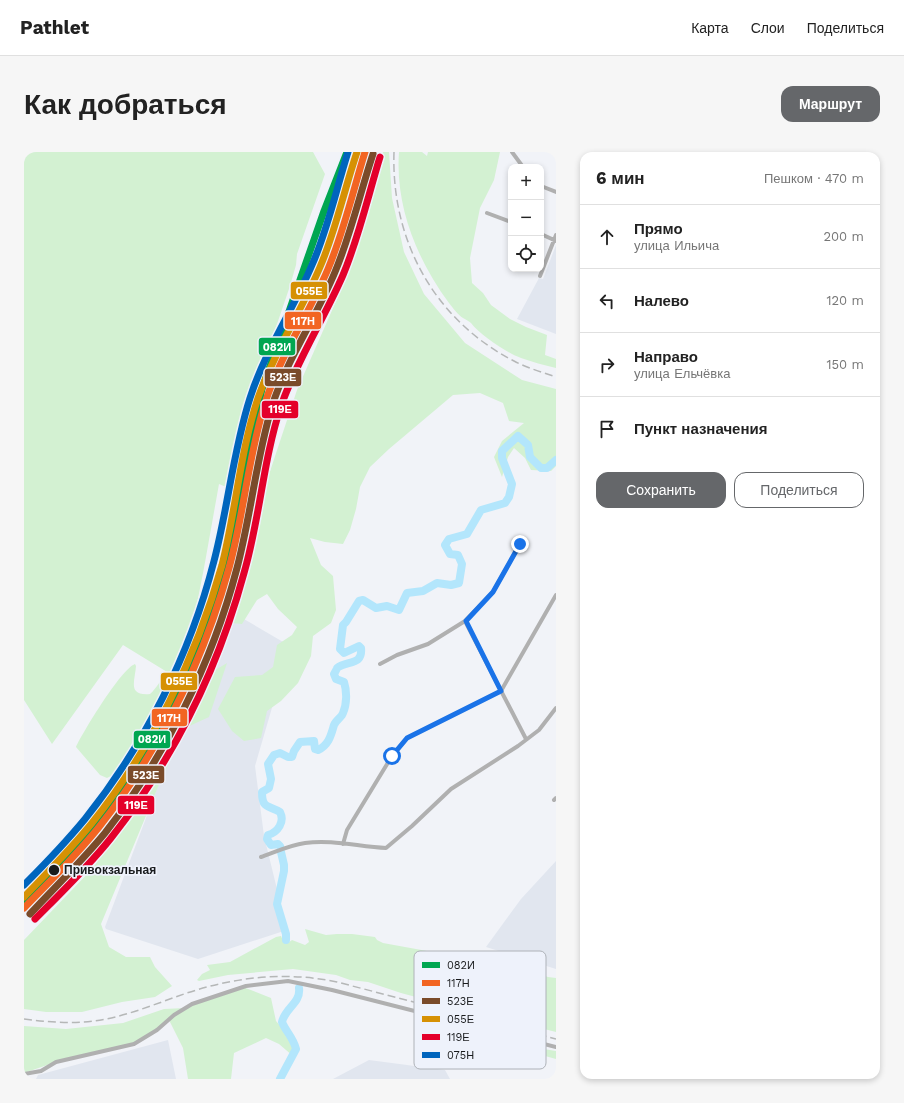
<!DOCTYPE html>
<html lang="ru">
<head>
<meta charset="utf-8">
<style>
  :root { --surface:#fff; --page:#f6f6f6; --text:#222; --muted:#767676; --line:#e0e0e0; --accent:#65676a }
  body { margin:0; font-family:"Work Sans",sans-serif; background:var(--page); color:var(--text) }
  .controls { position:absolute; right:12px; top:12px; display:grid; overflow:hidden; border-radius:8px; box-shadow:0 2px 6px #0003 }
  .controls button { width:36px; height:36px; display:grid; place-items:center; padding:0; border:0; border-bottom:1px solid var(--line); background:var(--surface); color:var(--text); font:20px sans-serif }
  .stop { position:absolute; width:12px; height:12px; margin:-9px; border:3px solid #1a73e8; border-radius:50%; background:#fff }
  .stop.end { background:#1a73e8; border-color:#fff; box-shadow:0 1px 4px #0008 }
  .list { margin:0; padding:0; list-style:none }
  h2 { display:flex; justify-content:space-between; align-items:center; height:52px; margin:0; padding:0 16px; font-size:17px }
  h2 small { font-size:13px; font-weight:400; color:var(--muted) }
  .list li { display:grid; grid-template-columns:26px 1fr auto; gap:12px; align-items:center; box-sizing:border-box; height:64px; padding:0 16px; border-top:1px solid var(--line) }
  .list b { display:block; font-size:15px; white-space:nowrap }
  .list p { margin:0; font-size:13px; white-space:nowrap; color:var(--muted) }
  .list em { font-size:13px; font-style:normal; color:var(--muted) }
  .actions { display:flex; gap:8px; padding:12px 16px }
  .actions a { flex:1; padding:9px 0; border:1px solid var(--accent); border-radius:12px; text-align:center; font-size:14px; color:var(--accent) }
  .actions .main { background:var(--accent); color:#fff }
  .icon { flex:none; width:22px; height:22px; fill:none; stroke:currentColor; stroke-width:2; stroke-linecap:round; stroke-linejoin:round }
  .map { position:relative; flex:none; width:532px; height:927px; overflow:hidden; border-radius:12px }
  header { display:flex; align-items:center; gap:24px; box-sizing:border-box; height:56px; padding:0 20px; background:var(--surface); border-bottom:1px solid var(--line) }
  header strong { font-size:19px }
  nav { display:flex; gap:22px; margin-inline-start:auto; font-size:14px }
  .intro { display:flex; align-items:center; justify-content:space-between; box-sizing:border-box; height:96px; padding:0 24px }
  h1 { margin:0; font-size:28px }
  .button { padding:10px 18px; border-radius:12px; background:var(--accent); color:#fff; font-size:14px; font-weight:700 }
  main { display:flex; gap:24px; padding:0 24px }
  aside { flex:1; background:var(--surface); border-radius:12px; box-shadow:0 2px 6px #0003 }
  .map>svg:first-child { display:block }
</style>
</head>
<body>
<header>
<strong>Pathlet</strong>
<nav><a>Карта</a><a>Слои</a><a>Поделиться</a></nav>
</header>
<div class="intro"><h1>Как добраться</h1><a class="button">Маршрут</a></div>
<main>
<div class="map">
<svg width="532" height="927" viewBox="0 0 532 927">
  <rect width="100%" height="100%" fill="#f1f3f8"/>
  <path fill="#e1e6ef" d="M532,93V182L493,167L515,126L519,127Z
    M213,463L266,494L231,614L240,684L263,778L174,807L82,777L81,775L134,634Z
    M532,709V817L462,795L497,747Z
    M144,888L152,927H12L14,923Z
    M345,908L421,918L426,927H309Z"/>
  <path fill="#d3f1d2" d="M0,0H289L301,22L273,102L272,113L266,134L238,216L224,261L207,337L195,332L180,416L167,482L148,523L99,493L28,592L0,548Z
    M359,0H365L368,46L380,100L400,142L441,191L498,228L532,237V314L527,319L507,318L501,306L490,296L484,305L478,325L470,305L478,289L500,271L485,269L479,251L456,241L429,243L365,297L346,315L336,335L332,357L326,378L319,392L301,390L286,386L297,413L309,424L312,458L307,471L289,484L287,504L274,531L257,549L243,559L237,586L220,589L208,579L194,557L211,525L238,523L249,515L253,493L268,483L273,475L254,457L243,442L233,448L218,472L196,470L273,238L320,131L344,61Z
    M375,0H398L403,4L404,0H476L470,28L456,56L446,106L448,131L459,141L467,153L486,167L502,175L523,183L521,203L532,207V216C520,213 508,210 497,206C483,201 456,183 447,171C445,169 442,168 439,166C434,163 429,156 425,151C393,108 371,54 375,0Z
    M183,505L193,517L203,511L185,565L161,576L134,635L77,772L85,795L102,805H126L131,815L148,834L131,845L98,850L58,860H22L0,857V788L68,717L99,673L128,625L147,583L172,533Z
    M111,512L112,514C111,529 103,544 126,542C133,536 136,527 144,523L151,527L105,609L100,616L95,620L83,626L76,623L52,595C59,580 97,517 111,512Z
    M281,777L302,783L313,782H328L351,785L353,788L359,791L403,799L422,806L441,810L478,814L488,812L524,825L532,826V880L442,857L398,845H392L377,841L344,830L326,828L312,823L269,817L204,823L175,829L173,828L178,822L186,818L183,813L206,810L252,785L257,784L260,791H264L268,788L281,793L285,790Z
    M219,835L247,846L252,869L271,891L269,904L255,892L242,886L210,901L207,927H164L159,896L145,868L110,892L32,910L0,921V874L42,877L99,871L140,857L161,856Z
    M423,871L507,895L532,899V907L424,877Z"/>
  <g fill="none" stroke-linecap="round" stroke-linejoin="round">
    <path stroke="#b3e6fc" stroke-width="8" d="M256,694L254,692L247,693L243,687L244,683C254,680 261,670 256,660C243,653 238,656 238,640L245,636L247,627L244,612L250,603L256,601L264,605H268L270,599L276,590L290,589L291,597L294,598C305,593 307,583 310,573C312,568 318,565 319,561C323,552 323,539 320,530L312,527L310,522C310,522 313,517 313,516C323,508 339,514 337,496L335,494L320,501L316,497L319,473L322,470L335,449L339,448L352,456L363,454L375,458L383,441L399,439L413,431L427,433L435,431L438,412L434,403L426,402L421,393L425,387L443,382L457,358L481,351L485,345L488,332L478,306V299L494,284L504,293L506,305L517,316H523L532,308
      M257,700L260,713V719L253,752L262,782V788
      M256,927L272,897C269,885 262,880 258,870C261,856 277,851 275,836"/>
    <path stroke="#b0b0b0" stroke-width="4" d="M488,0L499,15
      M517,34L532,40
      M463,61L487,70
      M517,82L532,89
      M516,124L532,83
      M441,469L502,587
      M356,512L373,503L404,492L441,469L469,440L496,392
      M530,648L532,646
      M319,692L323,678L368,604L383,586L477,539L532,443
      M237,705C251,700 266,693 281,691C308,687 336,695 362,696L388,674L427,637L494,594L515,578L532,556
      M0,922L17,919L32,910L110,892L133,878L150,863L168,852L222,834L264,829L308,838L532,895"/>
    <path stroke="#b5b7b7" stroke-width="1.5" stroke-dasharray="8 4" stroke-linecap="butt" d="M370,0C367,88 410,168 490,209C503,216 518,220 532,225
      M0,867C23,870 47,872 70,869C101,865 131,852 160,842C210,825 261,819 313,830L532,887"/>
    <g stroke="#eef2fb" stroke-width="10">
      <path id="rail-1" d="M0,749L54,693L91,648L133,580L165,519L181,480L202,416L214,363L226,292L238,237L300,59L323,0"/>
    </g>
    <g stroke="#eef2fb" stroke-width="10">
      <path id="rail-2" d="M0,756C25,730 52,704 75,675C135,599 179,510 205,416C220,362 224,305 241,251C256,204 285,162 304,117C320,79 329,39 341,0"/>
    </g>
    <g stroke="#eef2fb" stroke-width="10">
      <path id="rail-3" d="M6,762C31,735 58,709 81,681C142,603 188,512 213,416C227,363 232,307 248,254C263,207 292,166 311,120C327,82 336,41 349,2"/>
    </g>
    <g stroke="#eef2fb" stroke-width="10">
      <path id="rail-4" d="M0,745C23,721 47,697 68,671C128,596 172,506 198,413C212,358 216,300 234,246C250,200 277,160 296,115C312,78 320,38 333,0"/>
    </g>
    <g stroke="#eef2fb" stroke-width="10">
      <path id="rail-5" d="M11,767C37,741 64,715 87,686C149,608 194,517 220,421C236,366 239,308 257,254C273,208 300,167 319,123C335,85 344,44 356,5"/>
    </g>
    <g stroke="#eef2fb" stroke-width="10">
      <path id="rail-6" d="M0,733C21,712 42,690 61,667C121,592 166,503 190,409C204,356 209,299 226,246C241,199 269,158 288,113C304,77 312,38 324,0"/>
    </g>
    <use href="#rail-1" stroke="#00a651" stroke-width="7"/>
    <use href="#rail-2" stroke="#f26522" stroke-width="7"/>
    <use href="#rail-3" stroke="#7a4b2a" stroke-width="7"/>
    <use href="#rail-4" stroke="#d69104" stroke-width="7"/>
    <use href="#rail-5" stroke="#e4002b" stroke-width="7"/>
    <use href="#rail-6" stroke="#0065bd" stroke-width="7"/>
  </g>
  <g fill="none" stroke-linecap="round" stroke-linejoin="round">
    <path stroke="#1a73e8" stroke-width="5" d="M368,604L383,586L477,539L442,469L469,440L496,392"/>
  </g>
  <circle fill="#191b1d" stroke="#eef2fb" stroke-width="1.5" cx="30" cy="718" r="6"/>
  <g text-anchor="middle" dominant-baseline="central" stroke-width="3.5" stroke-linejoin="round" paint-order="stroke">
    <g font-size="12" font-weight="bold" fill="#191b1d" stroke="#eef2fb" text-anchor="start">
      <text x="40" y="718">Привокзальная</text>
    </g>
  </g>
  <rect x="390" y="799" width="132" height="118" rx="6" fill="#eef2fb" stroke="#aeb2b8" stroke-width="1"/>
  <rect x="398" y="810" width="18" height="6" fill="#00a651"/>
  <rect x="398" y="828" width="18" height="6" fill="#f26522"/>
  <rect x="398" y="846" width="18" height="6" fill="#7a4b2a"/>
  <rect x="398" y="864" width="18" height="6" fill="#d69104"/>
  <rect x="398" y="882" width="18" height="6" fill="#e4002b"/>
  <rect x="398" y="900" width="18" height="6" fill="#0065bd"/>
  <g font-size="11" fill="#191b1d">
    <text x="423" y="817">082И</text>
    <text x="423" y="835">117Н</text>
    <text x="423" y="853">523Е</text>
    <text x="423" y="871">055Е</text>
    <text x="423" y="889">119Е</text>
    <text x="423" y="907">075Н</text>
  </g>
  <g stroke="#eef2fb" stroke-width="1.5">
    <rect x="266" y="129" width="38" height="19" rx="4" fill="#d69104"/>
    <rect x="260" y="159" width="38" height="19" rx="4" fill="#f26522"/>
    <rect x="234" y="185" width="38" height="19" rx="4" fill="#00a651"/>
    <rect x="240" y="216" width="38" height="19" rx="4" fill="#7a4b2a"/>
    <rect x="237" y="248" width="38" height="19" rx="4" fill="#e4002b"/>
    <rect x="136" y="520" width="38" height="19" rx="4" fill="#d69104"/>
    <rect x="127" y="556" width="37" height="19" rx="4" fill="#f26522"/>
    <rect x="109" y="578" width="38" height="19" rx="4" fill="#00a651"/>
    <rect x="103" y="613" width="38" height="19" rx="4" fill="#7a4b2a"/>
    <rect x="93" y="643" width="38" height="20" rx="4" fill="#e4002b"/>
  </g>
  <g font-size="11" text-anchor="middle" font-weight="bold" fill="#fff">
    <text x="285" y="143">055Е</text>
    <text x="279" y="173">117Н</text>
    <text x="253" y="199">082И</text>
    <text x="259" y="229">523Е</text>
    <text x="256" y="261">119Е</text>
    <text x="155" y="533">055Е</text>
    <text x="145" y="570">117Н</text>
    <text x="128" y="591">082И</text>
    <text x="122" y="627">523Е</text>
    <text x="112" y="657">119Е</text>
  </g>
</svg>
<div class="controls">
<button>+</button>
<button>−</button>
<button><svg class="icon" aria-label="locate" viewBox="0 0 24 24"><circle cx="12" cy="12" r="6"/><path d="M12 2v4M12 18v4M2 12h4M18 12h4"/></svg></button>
</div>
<div class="stop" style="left:368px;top:604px"></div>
<div class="stop end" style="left:496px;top:392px"></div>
</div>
<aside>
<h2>6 мин<small>Пешком · 470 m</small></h2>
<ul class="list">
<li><svg class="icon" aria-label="ahead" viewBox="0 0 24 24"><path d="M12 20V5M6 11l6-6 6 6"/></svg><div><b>Прямо</b><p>улица Ильича</p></div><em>200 m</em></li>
<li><svg class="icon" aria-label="left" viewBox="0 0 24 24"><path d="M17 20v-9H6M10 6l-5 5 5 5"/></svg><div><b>Налево</b></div><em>120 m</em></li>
<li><svg class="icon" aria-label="right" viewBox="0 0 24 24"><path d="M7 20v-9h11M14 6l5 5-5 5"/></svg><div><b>Направо</b><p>улица Ельчёвка</p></div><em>150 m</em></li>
<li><svg class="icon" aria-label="arrive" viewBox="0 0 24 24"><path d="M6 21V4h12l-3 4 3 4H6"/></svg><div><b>Пункт назначения</b></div></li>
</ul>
<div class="actions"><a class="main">Сохранить</a><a>Поделиться</a></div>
</aside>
</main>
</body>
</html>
